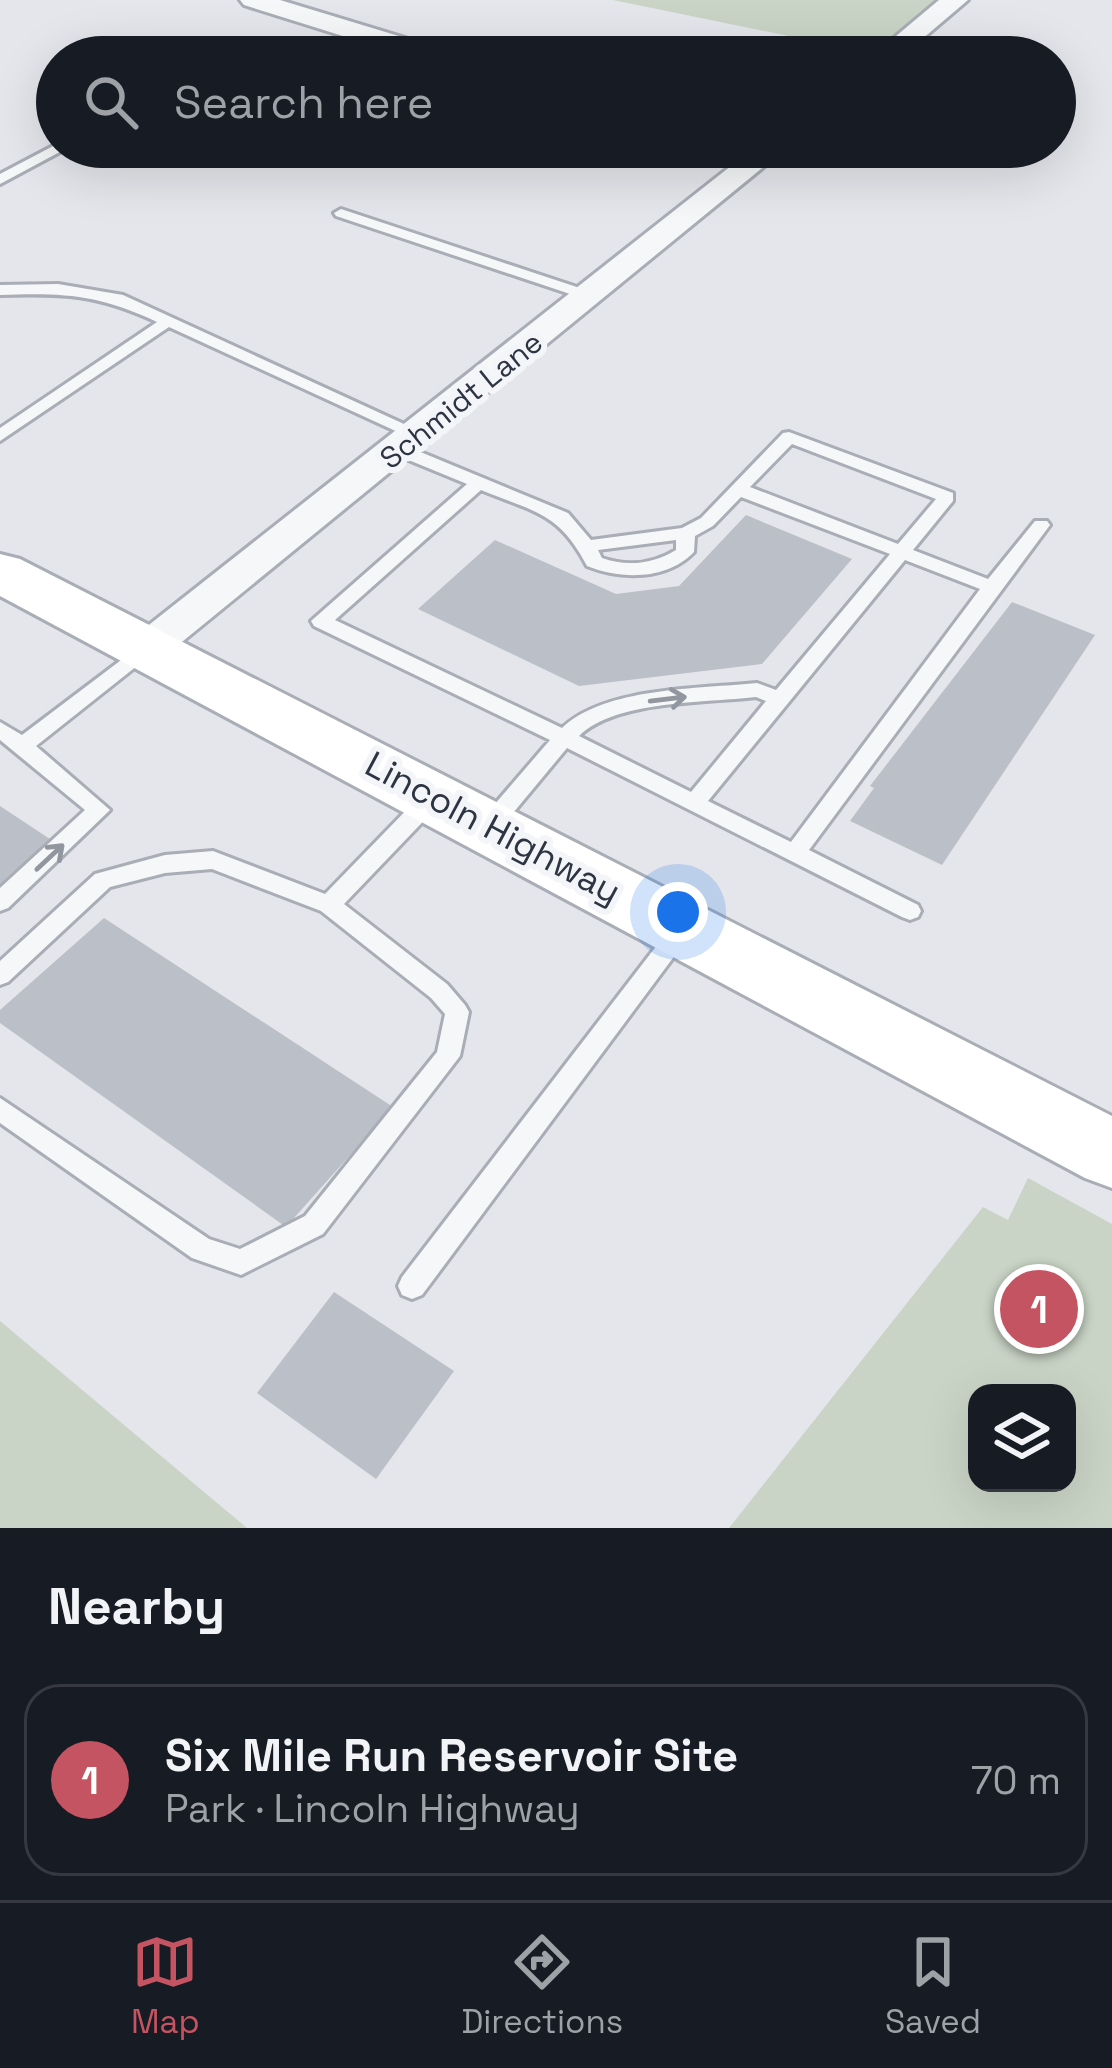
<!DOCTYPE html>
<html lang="en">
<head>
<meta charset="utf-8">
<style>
  :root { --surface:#171b24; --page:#20242c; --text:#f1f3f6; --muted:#9ea1a6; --line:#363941; --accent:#c45461 }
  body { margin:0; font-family:"Space Grotesk",sans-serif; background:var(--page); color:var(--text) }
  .controls { position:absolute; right:36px; bottom:36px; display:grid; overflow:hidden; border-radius:24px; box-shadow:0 12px 48px #0002 }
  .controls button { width:108px; height:108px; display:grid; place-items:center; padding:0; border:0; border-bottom:3px solid var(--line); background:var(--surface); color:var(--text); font:60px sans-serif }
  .you { position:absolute; left:678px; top:912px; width:42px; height:42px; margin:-30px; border:9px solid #fff; border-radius:50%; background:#1a73e8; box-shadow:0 0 0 18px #1a73e833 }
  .badge { display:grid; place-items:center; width:78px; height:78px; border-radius:50%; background:var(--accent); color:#fff; font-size:39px; font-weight:700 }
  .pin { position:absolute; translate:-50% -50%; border:6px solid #fff; box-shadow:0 3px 12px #0006 }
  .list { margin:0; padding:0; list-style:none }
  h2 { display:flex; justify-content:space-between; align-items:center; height:156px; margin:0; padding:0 48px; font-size:51px }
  h2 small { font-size:39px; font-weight:400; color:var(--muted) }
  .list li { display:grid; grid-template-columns:78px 1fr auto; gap:36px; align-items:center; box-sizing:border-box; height:192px; margin:0 24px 24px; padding:0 24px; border:3px solid var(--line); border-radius:36px }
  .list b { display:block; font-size:45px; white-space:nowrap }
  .list p { margin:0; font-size:39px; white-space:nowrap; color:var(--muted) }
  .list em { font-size:39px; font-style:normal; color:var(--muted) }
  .icon { flex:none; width:66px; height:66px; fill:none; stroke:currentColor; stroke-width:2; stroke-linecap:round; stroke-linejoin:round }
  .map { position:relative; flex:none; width:1112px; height:1528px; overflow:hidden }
  .search { position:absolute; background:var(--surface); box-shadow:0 12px 48px #0002; left:36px; right:36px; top:36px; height:132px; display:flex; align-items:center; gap:30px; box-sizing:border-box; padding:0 42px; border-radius:66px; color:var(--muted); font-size:45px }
  .sheet { height:372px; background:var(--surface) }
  nav { display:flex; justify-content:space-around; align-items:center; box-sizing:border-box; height:168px; border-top:3px solid var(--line); background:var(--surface); font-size:33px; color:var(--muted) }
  nav a { display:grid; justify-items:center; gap:6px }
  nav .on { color:var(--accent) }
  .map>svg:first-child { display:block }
</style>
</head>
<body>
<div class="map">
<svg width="1112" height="1528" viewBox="0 0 1112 1528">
  <rect width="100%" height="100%" fill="#e4e6eb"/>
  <path fill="#c9d4c6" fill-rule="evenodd" d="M613,0H948L881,55Z
    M1028,1178L1112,1224V1528H729L983,1207L1008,1220ZM1067,1393V1483H977V1393Z
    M0,1321L247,1528H0Z"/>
  <path fill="#bbbfc7" d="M746,515L852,559L762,664L579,686L418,609L495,540L616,594L679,586Z
    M1012,602L1095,635L942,865L850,821L874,788L870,786Z
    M0,806L56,843L0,889Z
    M104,918L393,1107L286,1227L0,1023V1010Z
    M334,1292L454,1371L376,1479L257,1393Z"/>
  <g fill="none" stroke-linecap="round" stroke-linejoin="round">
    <g stroke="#a9adb5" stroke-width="6">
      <path id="service" d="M57,144V147H69L0,184V174Z
        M341,209L595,293L598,296L595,299H585L336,216L334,213Z
        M58,284L123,295L428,435L425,439H413L169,327L0,441V428L157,322C97,294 64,293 0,295V285Z
        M789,432L953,493V501L913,550L988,579L1035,521H1047L1050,525L809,850L918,905L921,911L918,917L910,920L902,917L567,748L498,831H482L479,825L482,819L550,740L314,626L311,621L467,484L394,454V446H406L568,513L591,540L682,528L701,518L783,433ZM792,444L936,499L898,544L750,487ZM481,490C534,512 559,512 587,566C622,580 667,580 694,552L695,536L713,526L741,497L890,554L776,690L757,683C699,689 605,687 562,728L335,620ZM676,540V550C653,564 627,567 602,558L598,550ZM905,560L980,589L791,842L708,801ZM756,697L766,701L691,792L579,736C616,700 705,703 756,697Z
        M145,642L152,644L155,649L152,654L36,746L110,810L8,908L0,911V888L85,810L0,740V722L22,735Z
        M429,793L437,795L440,801L437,807L344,904L447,984L465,1005L469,1012L460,1056L323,1234L241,1275L192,1258L0,1123V1098L209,1239L240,1249L305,1216L437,1052L445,1014L431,998L321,911L212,869L165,873L110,887L8,982L0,985V961L95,874L165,855L213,851L325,894L421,795Z
        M682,920L690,923L693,929L690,935L422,1295L412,1299L402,1295L398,1286L402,1277L674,923Z"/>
    </g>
    <g stroke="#a9adb5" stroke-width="6">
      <path id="minor" d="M240,0H280L448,51L451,57H410L244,5Z
        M939,0H968L901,57H871Z
        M755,147H788L161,659L146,663L131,659L125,649L131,639Z"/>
    </g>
    <g stroke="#a9adb5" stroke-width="6">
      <path id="secondary" d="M0,554L20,559L1112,1116V1188L1085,1178L0,596Z"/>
    </g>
    <use href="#service" fill="#f6f7f9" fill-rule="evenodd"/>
    <use href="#minor" fill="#f6f7f9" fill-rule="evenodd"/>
    <use href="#secondary" fill="#fff" fill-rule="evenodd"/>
  </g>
  <defs><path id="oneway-shaft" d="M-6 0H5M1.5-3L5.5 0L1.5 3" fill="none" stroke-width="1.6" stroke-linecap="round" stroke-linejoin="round" transform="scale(3)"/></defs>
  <g stroke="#92969e">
    <use href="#oneway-shaft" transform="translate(668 699) rotate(-7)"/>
    <use href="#oneway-shaft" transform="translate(50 857) rotate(-43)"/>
  </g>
  <g text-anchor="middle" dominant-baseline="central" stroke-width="12" stroke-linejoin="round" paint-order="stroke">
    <g font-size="30" fill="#2d3442" stroke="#f3f5f8">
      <text transform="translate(461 400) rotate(-39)">Schmidt Lane</text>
    </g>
    <g font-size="36" fill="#2d3442" stroke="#f3f5f8">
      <text transform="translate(493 828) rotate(28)">Lincoln Highway</text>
    </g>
  </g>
</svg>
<div class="controls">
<button><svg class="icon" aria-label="layers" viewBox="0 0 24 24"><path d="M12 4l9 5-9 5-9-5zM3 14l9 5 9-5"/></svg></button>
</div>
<div class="you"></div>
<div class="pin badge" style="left:1039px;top:1309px">1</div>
<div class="search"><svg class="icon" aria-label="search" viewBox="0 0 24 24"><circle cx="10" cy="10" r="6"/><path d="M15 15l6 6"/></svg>Search here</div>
</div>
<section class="sheet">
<h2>Nearby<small></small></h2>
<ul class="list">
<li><span class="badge">1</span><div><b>Six Mile Run Reservoir Site</b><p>Park · Lincoln Highway</p></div><em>70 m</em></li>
</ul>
</section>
<nav>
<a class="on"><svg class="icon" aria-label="map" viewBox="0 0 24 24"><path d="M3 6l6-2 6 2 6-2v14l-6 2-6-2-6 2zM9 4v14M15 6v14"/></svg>Map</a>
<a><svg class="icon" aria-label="directions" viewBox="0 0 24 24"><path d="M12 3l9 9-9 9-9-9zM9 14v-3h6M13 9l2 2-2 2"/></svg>Directions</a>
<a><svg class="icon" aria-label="saved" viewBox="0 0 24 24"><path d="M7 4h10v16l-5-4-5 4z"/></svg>Saved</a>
</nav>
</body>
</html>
